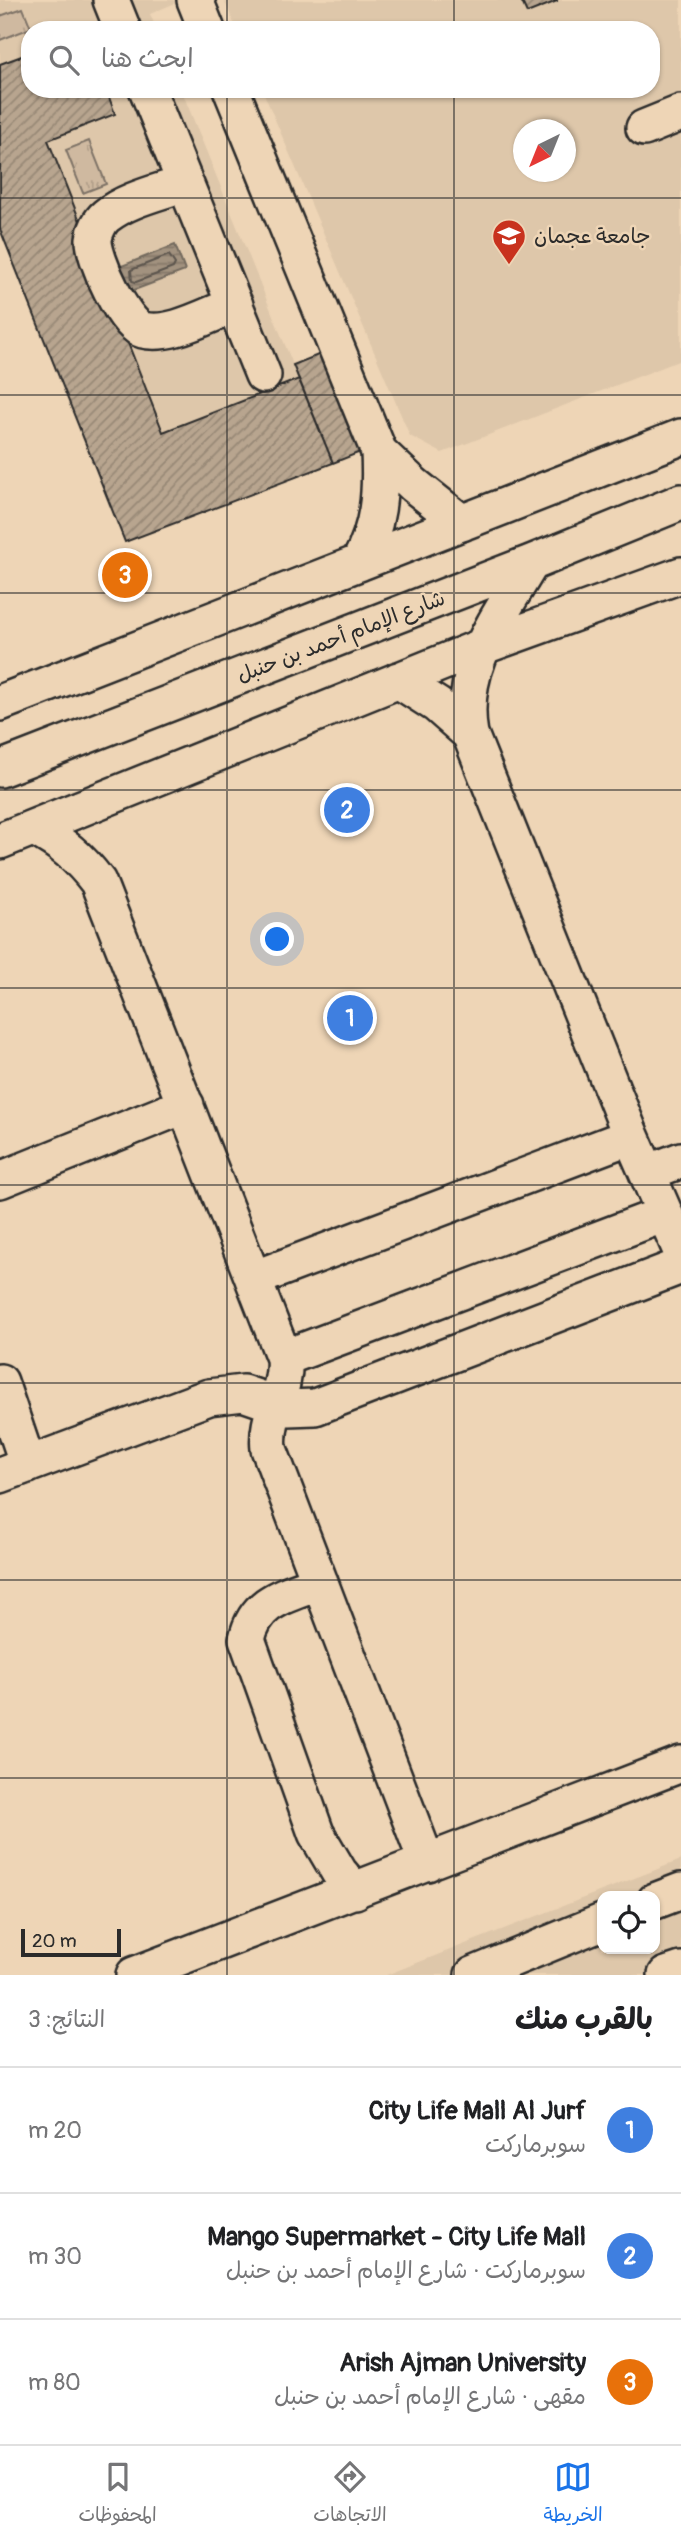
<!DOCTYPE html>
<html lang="ar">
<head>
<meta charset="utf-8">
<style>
  :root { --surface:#fff; --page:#f6f6f6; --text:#202124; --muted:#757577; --line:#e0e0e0; --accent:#1a73e8 }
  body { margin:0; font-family:Pangolin,"Playpen Sans Arabic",sans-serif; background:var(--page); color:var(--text); direction:rtl }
  .controls { position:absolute; right:21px; bottom:21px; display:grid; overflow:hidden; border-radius:14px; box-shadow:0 2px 5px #0004 }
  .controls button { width:63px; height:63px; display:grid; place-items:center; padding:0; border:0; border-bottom:2px solid var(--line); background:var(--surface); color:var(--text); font:35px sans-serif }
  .compass { position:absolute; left:513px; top:119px; width:63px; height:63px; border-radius:50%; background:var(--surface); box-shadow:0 2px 5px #0004; rotate:223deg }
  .scale { position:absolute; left:21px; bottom:18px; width:100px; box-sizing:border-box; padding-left:7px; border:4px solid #2b2b2b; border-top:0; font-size:19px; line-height:24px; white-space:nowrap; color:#2b2b2b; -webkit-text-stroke:5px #eed5b6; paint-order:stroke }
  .you { position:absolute; left:278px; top:940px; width:24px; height:24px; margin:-18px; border:5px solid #fff; border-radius:50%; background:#1a73e8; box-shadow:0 0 0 10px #1a73e833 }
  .badge { display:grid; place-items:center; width:46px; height:46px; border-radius:50%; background:var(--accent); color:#fff; font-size:23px; font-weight:700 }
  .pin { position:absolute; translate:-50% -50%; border:4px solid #fff; box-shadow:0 2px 7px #0006 }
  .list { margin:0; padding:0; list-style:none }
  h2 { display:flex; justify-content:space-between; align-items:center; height:91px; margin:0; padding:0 28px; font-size:30px }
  h2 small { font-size:23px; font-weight:400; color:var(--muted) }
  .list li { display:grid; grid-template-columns:46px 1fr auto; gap:21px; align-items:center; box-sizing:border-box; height:126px; padding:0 28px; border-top:2px solid var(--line) }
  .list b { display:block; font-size:26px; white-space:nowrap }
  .list p { margin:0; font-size:23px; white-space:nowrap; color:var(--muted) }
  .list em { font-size:23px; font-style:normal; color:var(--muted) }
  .icon { flex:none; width:38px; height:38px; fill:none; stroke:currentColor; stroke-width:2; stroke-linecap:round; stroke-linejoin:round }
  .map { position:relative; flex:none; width:681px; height:1975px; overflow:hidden; direction:ltr }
  .search { position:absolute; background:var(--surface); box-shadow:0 2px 5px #0004; left:21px; right:21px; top:21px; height:77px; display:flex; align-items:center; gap:18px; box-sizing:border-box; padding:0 24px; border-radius:28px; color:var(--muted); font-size:26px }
  .sheet { height:469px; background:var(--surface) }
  nav { display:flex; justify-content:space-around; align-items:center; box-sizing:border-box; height:98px; border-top:2px solid var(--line); background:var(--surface); font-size:19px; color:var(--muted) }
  nav a { display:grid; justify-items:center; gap:4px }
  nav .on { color:var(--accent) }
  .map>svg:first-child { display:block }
</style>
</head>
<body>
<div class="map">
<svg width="681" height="1975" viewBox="0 0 681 1975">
  <defs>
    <pattern id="grass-tufts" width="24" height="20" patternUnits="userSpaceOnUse" patternTransform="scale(1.75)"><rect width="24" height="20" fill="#cfb9a0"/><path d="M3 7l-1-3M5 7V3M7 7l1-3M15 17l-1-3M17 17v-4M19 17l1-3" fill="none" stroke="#b29f8a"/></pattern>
    <pattern id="water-rules" width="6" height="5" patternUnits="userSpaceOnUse" patternTransform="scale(1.75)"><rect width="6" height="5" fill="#a2927f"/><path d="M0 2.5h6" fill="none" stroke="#847768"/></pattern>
    <pattern id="building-hatch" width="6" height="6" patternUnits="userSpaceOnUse" patternTransform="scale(1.75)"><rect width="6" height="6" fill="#b8a58f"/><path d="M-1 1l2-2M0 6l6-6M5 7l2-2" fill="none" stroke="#968775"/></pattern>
  </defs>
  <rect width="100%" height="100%" fill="#eed5b6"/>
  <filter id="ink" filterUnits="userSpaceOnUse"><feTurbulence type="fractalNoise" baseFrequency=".0143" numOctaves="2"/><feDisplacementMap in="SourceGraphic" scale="14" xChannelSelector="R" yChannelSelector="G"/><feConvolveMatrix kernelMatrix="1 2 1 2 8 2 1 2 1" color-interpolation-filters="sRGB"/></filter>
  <g filter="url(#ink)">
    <path fill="#dec7aa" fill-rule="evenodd" d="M0,0H182L150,14L157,30H30V89H181L333,463L125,542L0,229Z
      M224,0H681V360L442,453L410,436L262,89H651V30H237ZM524,130H566V172H524Z
      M681,1860V1975H386ZM602,1896H655V1949H602Z"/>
    <path fill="url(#grass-tufts)" stroke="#7d7266" stroke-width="2" d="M23,8L31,28L0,40V16Z
      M89,141L106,184L83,193L66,150Z"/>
    <path fill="url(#water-rules)" stroke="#72695d" stroke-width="2" d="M175,245L185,271L129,292L119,267Z"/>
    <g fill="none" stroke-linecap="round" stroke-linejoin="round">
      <path stroke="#5b544d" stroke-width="2" d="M169,255L175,264L173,268L136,282L132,281L131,270Z"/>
    </g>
    <path fill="url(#building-hatch)" stroke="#2b2b2b" stroke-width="2" d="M521,0H557V1L527,13Z
      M30,53V89H106L115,114L48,140L163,432L299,379L333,463L125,542L0,229V64Z
      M323,353L363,451L333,463L293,365Z"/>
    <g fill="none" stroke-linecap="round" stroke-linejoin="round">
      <g stroke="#2b2b2b" stroke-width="40">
        <path id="minor" d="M111,0L123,30
          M195,0L207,30
          M147,89L263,375
          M231,89L379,452C381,493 379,526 359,563
          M644,128L681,113
          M185,183C161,192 127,199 106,216C100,221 95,231 94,239C93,258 124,325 143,330C171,337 209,314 235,305
          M379,452L414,485L462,523
          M531,563C499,618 458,667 470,734L631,1136L681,1251
          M398,680L437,705L470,734
          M0,703L681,437
          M0,769L531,563L681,502
          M34,828C61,842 80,858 98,882L284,1358C287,1391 265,1416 269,1449L427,1863
          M0,841L481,647L681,575
          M647,1173L681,1160
          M0,1180L186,1105
          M253,1279L631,1136
          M284,1358L665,1214
          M0,1382L28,1465
          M0,1475L209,1397L243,1393L287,1408L315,1407L681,1266
          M320,1582C286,1596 256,1599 247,1639L316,1833L339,1872L355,1891
          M655,1901L681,1891
          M134,1975L681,1764
          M473,1975L602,1922
          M666,1975L681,1970"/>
      </g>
      <use href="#minor" stroke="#eed5b6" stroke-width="35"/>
    </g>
  </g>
  <path fill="none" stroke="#2b2b2b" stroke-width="2" stroke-opacity="0.55" d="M227,0V30M454,0V30M227,89V1975M454,89V1975M0,198H681M0,395H681M0,593H681M0,790H681M0,988H681M0,1185H681M0,1383H681M0,1580H681M0,1778H681"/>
  <defs>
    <g id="university-pin" transform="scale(1.75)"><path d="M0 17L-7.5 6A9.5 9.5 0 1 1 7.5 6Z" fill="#c8321e" stroke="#eed5b6"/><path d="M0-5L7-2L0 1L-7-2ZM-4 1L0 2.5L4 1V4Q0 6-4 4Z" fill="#fff"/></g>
  </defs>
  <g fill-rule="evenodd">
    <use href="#university-pin" x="509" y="236"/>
  </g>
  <g text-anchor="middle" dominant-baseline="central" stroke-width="5" stroke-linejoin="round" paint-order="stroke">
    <g font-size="21" fill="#2b2b2b" stroke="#eed5b6" text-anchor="start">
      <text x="534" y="236">جامعة عجمان</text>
    </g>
    <g font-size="21" fill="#2b2b2b" stroke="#eed5b6">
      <text transform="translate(341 637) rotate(-21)">شارع الإمام أحمد بن حنبل</text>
    </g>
  </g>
</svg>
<div class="controls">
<button><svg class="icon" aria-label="locate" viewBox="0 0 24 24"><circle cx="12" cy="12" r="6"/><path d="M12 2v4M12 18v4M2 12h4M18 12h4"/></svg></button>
</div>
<svg class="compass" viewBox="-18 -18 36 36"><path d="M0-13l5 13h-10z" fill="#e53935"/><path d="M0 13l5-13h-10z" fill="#757577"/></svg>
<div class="scale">20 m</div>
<div class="you"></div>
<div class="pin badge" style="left:350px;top:1018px;background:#3f7fe0">1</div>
<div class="pin badge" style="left:347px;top:810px;background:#3f7fe0">2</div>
<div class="pin badge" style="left:125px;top:575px;background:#e8710a">3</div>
<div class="search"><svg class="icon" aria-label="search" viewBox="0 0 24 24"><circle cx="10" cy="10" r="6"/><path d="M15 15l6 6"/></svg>ابحث هنا</div>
</div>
<section class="sheet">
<h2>بالقرب منك<small>النتائج: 3</small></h2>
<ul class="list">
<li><span class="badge" style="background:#3f7fe0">1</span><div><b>City Life Mall Al Jurf</b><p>سوبرماركت</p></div><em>20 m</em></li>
<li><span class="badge" style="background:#3f7fe0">2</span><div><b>Mango Supermarket - City Life Mall</b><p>سوبرماركت · شارع الإمام أحمد بن حنبل</p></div><em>30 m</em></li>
<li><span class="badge" style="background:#e8710a">3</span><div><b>Arish Ajman University</b><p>مقهى · شارع الإمام أحمد بن حنبل</p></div><em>80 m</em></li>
</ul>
</section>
<nav>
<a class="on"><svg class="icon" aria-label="map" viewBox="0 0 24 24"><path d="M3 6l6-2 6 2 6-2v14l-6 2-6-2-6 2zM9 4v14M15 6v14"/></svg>الخريطة</a>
<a><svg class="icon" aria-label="directions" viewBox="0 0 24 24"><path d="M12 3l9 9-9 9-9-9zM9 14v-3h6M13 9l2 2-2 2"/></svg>الاتجاهات</a>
<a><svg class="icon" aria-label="saved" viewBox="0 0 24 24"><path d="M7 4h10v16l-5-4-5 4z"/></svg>المحفوظات</a>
</nav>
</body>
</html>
